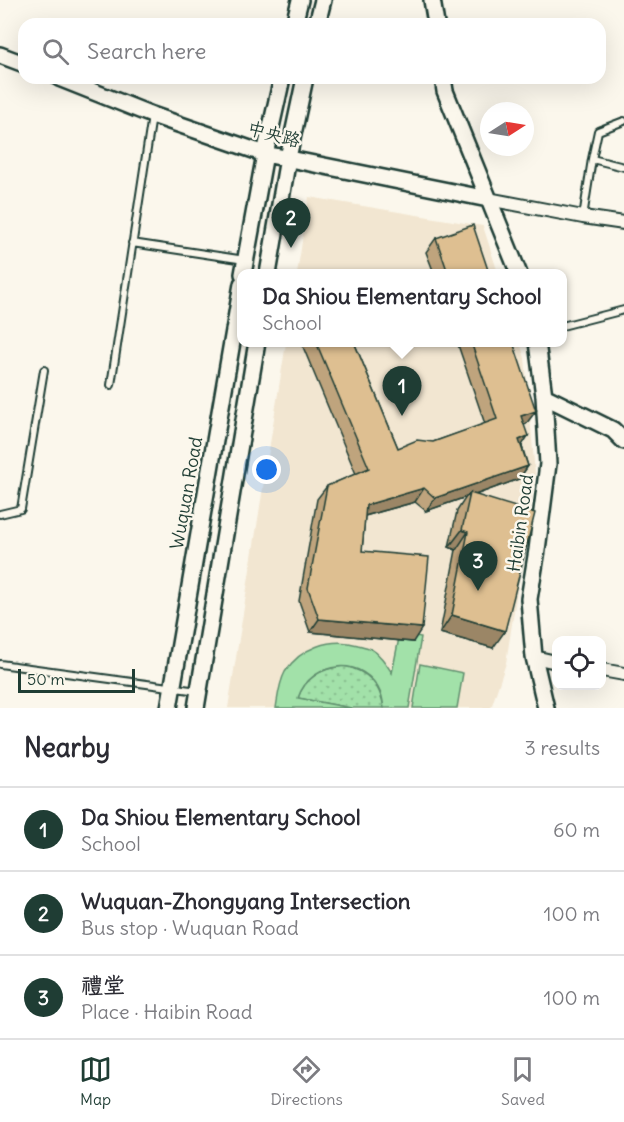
<!DOCTYPE html>
<html lang="en">
<head>
<meta charset="utf-8">
<style>
  :root { --surface:#fff; --page:#f2f2f3; --text:#2b2b33; --muted:#7c7c81; --line:#e1e1e2; --accent:#1f3d34 }
  body { margin:0; font-family:Delius,"LXGW WenKai TC",sans-serif; background:var(--page); color:var(--text) }
  .controls { position:absolute; right:18px; bottom:18px; display:grid; overflow:hidden; border-radius:12px; box-shadow:0 6px 24px #0002 }
  .controls button { width:54px; height:54px; display:grid; place-items:center; padding:0; border:0; border-bottom:2px solid var(--line); background:var(--surface); color:var(--text); font:30px sans-serif }
  .compass { position:absolute; left:480px; top:102px; width:54px; height:54px; border-radius:50%; background:var(--surface); box-shadow:0 6px 24px #0002; rotate:78deg }
  .scale { position:absolute; left:18px; bottom:15px; width:117px; box-sizing:border-box; padding-left:6px; border:3px solid #1f3d34; border-top:0; font-size:16px; line-height:21px; white-space:nowrap; color:#1f3d34; -webkit-text-stroke:4px #fbf7ec; paint-order:stroke }
  .you { position:absolute; left:267px; top:470px; width:21px; height:21px; margin:-15px; border:4px solid #fff; border-radius:50%; background:#1a73e8; box-shadow:0 0 0 9px #1a73e833 }
  .badge { display:grid; place-items:center; width:39px; height:39px; border-radius:50%; background:var(--accent); color:#fff; font-size:20px; font-weight:700 }
  .pin { position:absolute; translate:-50% -50px; filter:drop-shadow(0 2px 3px #0008) }
  .pin::after { content:''; position:absolute; top:32px; width:21px; height:18px; background:inherit; clip-path:polygon(0 0,100% 0,50% 100%) }
  .popup { position:absolute; left:237px; top:269px; width:330px; height:78px; box-sizing:border-box; display:grid; place-content:center; border-radius:12px; background:var(--surface); filter:drop-shadow(0 2px 4px #0005); font-size:20px; white-space:nowrap; color:var(--muted) }
  .popup b { font-size:22px; color:var(--text) }
  .popup::after { content:''; position:absolute; left:50%; top:100%; margin-left:-12px; border:12px solid transparent; border-top-color:var(--surface) }
  .list { margin:0; padding:0; list-style:none }
  h2 { display:flex; justify-content:space-between; align-items:center; height:78px; margin:0; padding:0 24px; font-size:26px }
  h2 small { font-size:20px; font-weight:400; color:var(--muted) }
  .list li { display:grid; grid-template-columns:39px 1fr auto; gap:18px; align-items:center; box-sizing:border-box; height:84px; padding:0 24px; border-top:2px solid var(--line) }
  .list b { display:block; font-size:22px; white-space:nowrap }
  .list p { margin:0; font-size:20px; white-space:nowrap; color:var(--muted) }
  .list em { font-size:20px; font-style:normal; color:var(--muted) }
  .icon { flex:none; width:33px; height:33px; fill:none; stroke:currentColor; stroke-width:2; stroke-linecap:round; stroke-linejoin:round }
  .map { position:relative; flex:none; width:624px; height:708px; overflow:hidden }
  .search { position:absolute; background:var(--surface); box-shadow:0 6px 24px #0002; left:18px; right:18px; top:18px; height:66px; display:flex; align-items:center; gap:15px; box-sizing:border-box; padding:0 21px; border-radius:18px; color:var(--muted); font-size:22px }
  .sheet { height:330px; background:var(--surface) }
  nav { display:flex; justify-content:space-around; align-items:center; box-sizing:border-box; height:84px; border-top:2px solid var(--line); background:var(--surface); font-size:16px; color:var(--muted) }
  nav a { display:grid; justify-items:center; gap:3px }
  nav .on { color:var(--accent) }
  .map>svg:first-child { display:block }
</style>
</head>
<body>
<div class="map">
<svg width="624" height="708" viewBox="0 0 624 708">
  <defs>
    <pattern id="grass-dots" width="8" height="8" patternUnits="userSpaceOnUse" patternTransform="scale(1.5)"><rect width="8" height="8" fill="#a2e1a9"/><path d="M2 2h.1M6 6h.1" fill="none" stroke="#8bc292" stroke-width="1.8" stroke-linecap="round"/></pattern>
  </defs>
  <rect width="100%" height="100%" fill="#fbf7ec"/>
  <filter id="ink" filterUnits="userSpaceOnUse"><feTurbulence type="fractalNoise" baseFrequency=".0167" numOctaves="2"/><feDisplacementMap in="SourceGraphic" scale="12" xChannelSelector="R" yChannelSelector="G"/><feConvolveMatrix kernelMatrix="1 2 1 2 8 2 1 2 1" color-interpolation-filters="sRGB"/></filter>
  <g filter="url(#ink)">
    <path fill="#f2e6d1" d="M309,197L483,226L498,273L297,274Z
      M286,343H520L525,358L535,474L506,663L491,708H228Z"/>
    <path fill="url(#grass-dots)" stroke="#608f6e" stroke-width="1.5" d="M344,666C368,671 380,684 384,708H351L298,698C305,677 323,668 344,666Z"/>
    <path fill="#a2e1a9" stroke="#608f6e" stroke-width="1.5" d="M400,633L421,637L409,708H384C383,704 383,698 381,694C365,654 311,660 298,698L351,708H276C278,696 279,683 285,672C300,648 330,637 358,645C362,646 367,647 371,649C380,654 386,664 392,673Z
      M420,664L463,673L457,708H413Z"/>
    <g fill="none" stroke-linecap="round" stroke-linejoin="round">
      <g stroke="#1f3d34" stroke-width="10">
        <path id="service" d="M592,159L624,167
          M583,217L592,159L598,131L624,121
          M132,243L245,260
          M562,326L624,310
          M111,385L152,116
          M0,514L21,509L44,370
          M0,664L198,691"/>
      </g>
      <g stroke="#1f3d34" stroke-width="16">
        <path id="minor" d="M488,199L583,217L624,223
          M534,657L556,662
          M602,670L624,674"/>
      </g>
      <g stroke="#1f3d34" stroke-width="20">
        <path id="tertiary" d="M432,0L436,24
          M294,24L300,0
          M317,24L323,0
          M0,55L24,64
          M59,78L152,115L265,154L488,199
          M443,78L445,91L519,274
          M243,274L265,154L282,78
          M268,274L288,158L305,78
          M537,342L544,396L548,464L537,550L529,599L534,657L546,708
          M544,396L613,430L624,441
          M169,708L242,284
          M196,708L257,342"/>
      </g>
      <use href="#service" stroke="#fbf7ec" stroke-width="6"/>
      <use href="#minor" stroke="#fbf7ec" stroke-width="12"/>
      <use href="#tertiary" stroke="#fbf7ec" stroke-width="15"/>
    </g>
    <path fill="#bfa47d" stroke="#1f3d34" stroke-width="1.5" d="M436,238L489,273H434L426,252Z
      M301,342H354L398,448L433,442L485,424L457,342H513L526,424L524,425L522,446L528,466L519,479L475,495L493,648L440,633L456,550L449,547L457,511L466,497L426,511L415,502L365,516L362,551L413,642L310,632L299,601L317,499L327,486L356,474Z"/>
    <path fill="#9b8666" stroke="#1f3d34" stroke-width="1.5" d="M536,411L526,424L512,429L521,416Z
      M528,436L519,450V440Z
      M528,466L519,479L469,497L470,493L466,497L426,511L435,498Z
      M424,488L415,502L357,518L366,505Z
      M462,530L468,532L456,550L449,547Z
      M452,615L505,631L493,648L440,633Z
      M319,619L422,628L413,642L310,632Z"/>
    <path fill="#debf91" stroke="#1f3d34" stroke-width="1.5" d="M473,225L489,273H448L436,238Z
      M316,342H354L398,448L417,440L433,442L497,419L471,342H513L536,411L521,416L528,436L519,440L528,466L435,498L424,488L366,505L362,551L429,557L422,628L319,619L308,588L327,486L369,468Z
      M470,493L535,513L505,631L452,615L468,532L462,530Z"/>
  </g>
  <g text-anchor="middle" dominant-baseline="central" stroke-width="5" stroke-linejoin="round" paint-order="stroke">
    <g font-size="18" fill="#1f3d34" stroke="#fbf7ec">
      <text transform="translate(274 134) rotate(15)">中央路</text>
      <text transform="translate(186 493) rotate(-80)">Wuquan Road</text>
      <text transform="translate(520 523) rotate(-82)">Haibin Road</text>
    </g>
  </g>
</svg>
<div class="controls">
<button><svg class="icon" aria-label="locate" viewBox="0 0 24 24"><circle cx="12" cy="12" r="6"/><path d="M12 2v4M12 18v4M2 12h4M18 12h4"/></svg></button>
</div>
<svg class="compass" viewBox="-18 -18 36 36"><path d="M0-13l5 13h-10z" fill="#e53935"/><path d="M0 13l5-13h-10z" fill="#7c7c81"/></svg>
<div class="scale">50 m</div>
<div class="you"></div>
<div class="pin badge" style="left:402px;top:416px">1</div>
<div class="popup"><b>Da Shiou Elementary School</b>School</div>
<div class="pin badge" style="left:291px;top:248px">2</div>
<div class="pin badge" style="left:478px;top:591px">3</div>
<div class="search"><svg class="icon" aria-label="search" viewBox="0 0 24 24"><circle cx="10" cy="10" r="6"/><path d="M15 15l6 6"/></svg>Search here</div>
</div>
<section class="sheet">
<h2>Nearby<small>3 results</small></h2>
<ul class="list">
<li><span class="badge">1</span><div><b>Da Shiou Elementary School</b><p>School</p></div><em>60 m</em></li>
<li><span class="badge">2</span><div><b>Wuquan-Zhongyang Intersection</b><p>Bus stop · Wuquan Road</p></div><em>100 m</em></li>
<li><span class="badge">3</span><div><b>禮堂</b><p>Place · Haibin Road</p></div><em>100 m</em></li>
</ul>
</section>
<nav>
<a class="on"><svg class="icon" aria-label="map" viewBox="0 0 24 24"><path d="M3 6l6-2 6 2 6-2v14l-6 2-6-2-6 2zM9 4v14M15 6v14"/></svg>Map</a>
<a><svg class="icon" aria-label="directions" viewBox="0 0 24 24"><path d="M12 3l9 9-9 9-9-9zM9 14v-3h6M13 9l2 2-2 2"/></svg>Directions</a>
<a><svg class="icon" aria-label="saved" viewBox="0 0 24 24"><path d="M7 4h10v16l-5-4-5 4z"/></svg>Saved</a>
</nav>
</body>
</html>
